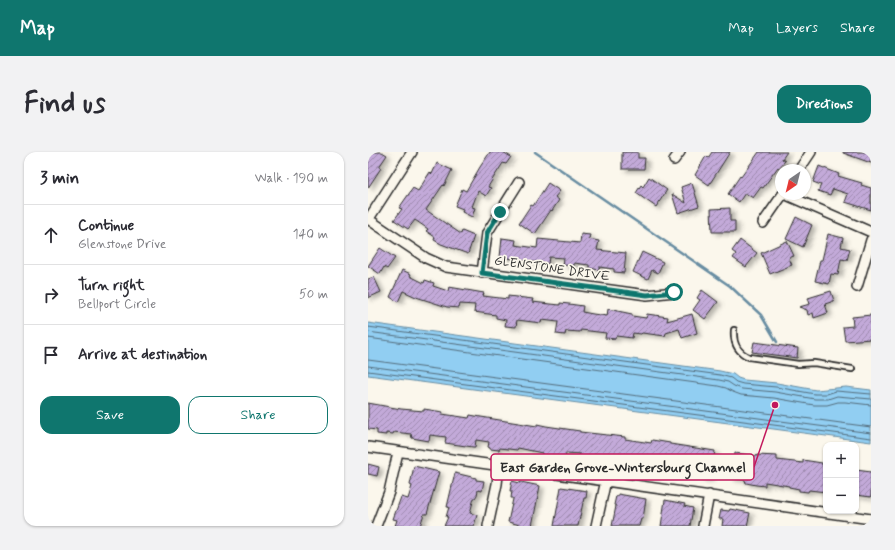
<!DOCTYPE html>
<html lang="en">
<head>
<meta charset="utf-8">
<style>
  :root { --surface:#fff; --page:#f2f2f3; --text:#2b2b33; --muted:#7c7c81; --line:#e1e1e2; --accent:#0f766e }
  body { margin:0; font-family:Mynerve,sans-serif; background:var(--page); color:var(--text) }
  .controls { position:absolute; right:12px; bottom:12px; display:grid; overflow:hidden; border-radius:8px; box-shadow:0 1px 3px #0004 }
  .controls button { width:36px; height:36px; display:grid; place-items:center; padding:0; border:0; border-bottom:1px solid var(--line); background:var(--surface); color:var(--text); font:20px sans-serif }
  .compass { position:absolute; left:407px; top:12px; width:36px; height:36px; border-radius:50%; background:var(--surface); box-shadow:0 1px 3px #0004; rotate:215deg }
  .stop { position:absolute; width:12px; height:12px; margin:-9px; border:3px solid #0f766e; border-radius:50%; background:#fff }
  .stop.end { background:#0f766e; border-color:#fff; box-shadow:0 1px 4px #0008 }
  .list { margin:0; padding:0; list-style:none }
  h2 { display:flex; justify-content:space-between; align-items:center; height:52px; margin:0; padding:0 16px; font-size:17px }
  h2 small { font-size:13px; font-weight:400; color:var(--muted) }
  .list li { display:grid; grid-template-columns:26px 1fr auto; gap:12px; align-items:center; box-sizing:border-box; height:60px; padding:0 16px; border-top:1px solid var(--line) }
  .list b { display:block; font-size:15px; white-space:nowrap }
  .list p { margin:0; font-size:13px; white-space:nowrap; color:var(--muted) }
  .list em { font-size:13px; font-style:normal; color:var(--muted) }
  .actions { display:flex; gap:8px; padding:12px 16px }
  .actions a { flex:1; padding:9px 0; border:1px solid var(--accent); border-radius:12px; text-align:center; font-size:14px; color:var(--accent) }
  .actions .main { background:var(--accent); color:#fff }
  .icon { flex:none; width:22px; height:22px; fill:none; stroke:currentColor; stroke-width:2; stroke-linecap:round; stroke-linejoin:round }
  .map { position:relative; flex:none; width:503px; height:374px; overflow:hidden; border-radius:12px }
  header { display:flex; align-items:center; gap:24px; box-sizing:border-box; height:56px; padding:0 20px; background:var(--accent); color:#fff }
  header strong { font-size:19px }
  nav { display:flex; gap:22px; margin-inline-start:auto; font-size:14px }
  .intro { display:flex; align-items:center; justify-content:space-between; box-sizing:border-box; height:96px; padding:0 24px }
  h1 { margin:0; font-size:28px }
  .button { padding:10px 18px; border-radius:12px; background:var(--accent); color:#fff; font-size:14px; font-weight:700 }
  main { display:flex; gap:24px; padding:0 24px }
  aside { flex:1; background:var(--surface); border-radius:12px; box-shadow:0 1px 3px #0004 }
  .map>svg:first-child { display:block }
</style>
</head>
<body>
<header>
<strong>Map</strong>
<nav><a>Map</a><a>Layers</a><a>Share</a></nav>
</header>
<div class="intro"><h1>Find us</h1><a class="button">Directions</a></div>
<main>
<aside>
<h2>3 min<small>Walk · 190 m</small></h2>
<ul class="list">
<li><svg class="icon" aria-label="ahead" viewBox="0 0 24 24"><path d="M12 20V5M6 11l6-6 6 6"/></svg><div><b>Continue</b><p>Glenstone Drive</p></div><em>140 m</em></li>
<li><svg class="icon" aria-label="right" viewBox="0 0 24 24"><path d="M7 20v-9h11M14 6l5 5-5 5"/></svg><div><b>Turn right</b><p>Bellport Circle</p></div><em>50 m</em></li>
<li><svg class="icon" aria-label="arrive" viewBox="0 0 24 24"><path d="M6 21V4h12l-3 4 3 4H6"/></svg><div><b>Arrive at destination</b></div></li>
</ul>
<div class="actions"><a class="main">Save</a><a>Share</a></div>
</aside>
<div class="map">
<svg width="503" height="374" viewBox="0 0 503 374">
  <defs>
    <pattern id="building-hatch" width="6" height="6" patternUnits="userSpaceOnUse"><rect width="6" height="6" fill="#c3aad9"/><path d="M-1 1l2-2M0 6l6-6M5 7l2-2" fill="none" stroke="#9f8bb0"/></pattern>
    <filter id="shadow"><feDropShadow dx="4" dy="2.5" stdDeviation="2" flood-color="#0004"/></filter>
  </defs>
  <rect width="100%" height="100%" fill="#fbf7ec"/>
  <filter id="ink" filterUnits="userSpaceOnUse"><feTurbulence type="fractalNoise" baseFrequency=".025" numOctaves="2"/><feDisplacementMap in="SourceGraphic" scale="8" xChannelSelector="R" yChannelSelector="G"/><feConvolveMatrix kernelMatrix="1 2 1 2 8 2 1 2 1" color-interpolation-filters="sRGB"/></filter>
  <g filter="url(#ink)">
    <path fill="#91cef2" stroke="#688da2" d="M0,171L352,219L365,222L370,226L376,228L409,231L448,238L478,235L503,238V290L0,223Z"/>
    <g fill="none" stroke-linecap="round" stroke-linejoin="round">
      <path stroke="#546c7b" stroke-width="1" d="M0,175L352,223L363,226L368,230L375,232L408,235L447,242H459L468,239L503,242
        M0,180L351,228L360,230L366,234L374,237L407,240L447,247H460L469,244L503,247
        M0,186L350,234L358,236L365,240L373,243L406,246L446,253H459L470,250H477L503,253
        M0,208L503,275
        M0,214L503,281
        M0,219L503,286"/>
      <path stroke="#688da2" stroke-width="2.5" d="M167,0L362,134L393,163L409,190"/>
    </g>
    <path fill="url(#building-hatch)" stroke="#2b2b2b" filter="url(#shadow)" d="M0,0H14L19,3L11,15L13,16L0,36Z
      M122,0H135L143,5L138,12L135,11L126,25L120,35L123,36L118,44L110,39L104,55L107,56L104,65L94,60L95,57L87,54L94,37L98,39L112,15Z
      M254,0H270V6H277L276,17H254Z
      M344,0H362L341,33L327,23L338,4L340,6Z
      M391,0H419L414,7L417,9L411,16L410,15L395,36L393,35L385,46L377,41L371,50L360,42L372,24L373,25Z
      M475,0H503V11L475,1Z
      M69,11L84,18L76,34L75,33L58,58L93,82L94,79L106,84L100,102L73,92L66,88L67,85L58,79L60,77L47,68L40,77L26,68L34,57L31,56L45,36L50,39L62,20L64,22Z
      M451,14L471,22L470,24L494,31L493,33L503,36V58L477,50L480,42L465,37L462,43L450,39L453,33L445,30Z
      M281,25L299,38L288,55L268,41L273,33L275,35Z
      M180,31L192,39L187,45L191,48L184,59L183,58L167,82L151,71L163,53L165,54Z
      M324,31L331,54L310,61L304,42L318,51L313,35Z
      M362,56V69H367V80H344L343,57Z
      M428,65L444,73L435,95L418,87Z
      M213,82L222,83L221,87L231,89L229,98L258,101L256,121L246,120V117L231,115V118L221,116V113L206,111V114L195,113L196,106L181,105L180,112L132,105L134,86L148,88L147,93L169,96L170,87L212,91Z
      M460,82L475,86L473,95L482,97L479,108L473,107L470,123L463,122L461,132L447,129L452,108H454Z
      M372,88L389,101L378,115L365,106L368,102L364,99Z
      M419,89L426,104L421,106L424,113L402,122L393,101Z
      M12,96L27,106L19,117L16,115L12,122L0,114Z
      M274,100L295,110L290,121L284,118L280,127L265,120Z
      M34,118L43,122L42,124L56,131L57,128L66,131L65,134L80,139L81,135L116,141L115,144L140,147V144L165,147L164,150L192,153V151L201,152L215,154L214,160L225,162L239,164L240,157L264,162V164L278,166L279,162L300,165L299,169L324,162L329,181L314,186L311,177L298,181L297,184L274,181L273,182L265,181L264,186L248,184L247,187L237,186L238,181L213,178L212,180L198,179L197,183L188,182L190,170L174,168L173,171L149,168L148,175L137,174L138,168L128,166V163L106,160L107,153L92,152L91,156L79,155L48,145L35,139L30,150L22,145Z
      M6,125L13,140L0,146V127Z
      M334,138L350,150L337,167L325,158L332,148L329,146Z
      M463,139L466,149L457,152L460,161L446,166L445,161L440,163L439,158L431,155L442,152L440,146Z
      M503,163V187L477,189L475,175L485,174L484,165Z
      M386,190L430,196L429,206L384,200Z
      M0,251L33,257L56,259V257L75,260L74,262L101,266L102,263L113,265L169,274V272L178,274L212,279V280L257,285V287L283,291L284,288L302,291V292L347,299L344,319H342L341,327L332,326L333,322L309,318V320L298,319V321L290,320V314L277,312L276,314H268V317L236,312V311L224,309V307L211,305L212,302L198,301L197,307L174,304V301L150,296L149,298L132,296L131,298L122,297V296L120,295L121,290L108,288L107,295H105L77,291L78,285L62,283L61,289L44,286L43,282L26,280L25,282L18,281V283L9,282V278L0,277Z
      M367,301L389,304V303L409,304V308L435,311V308L454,311V313H458V340L441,338L440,340L431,339V337L421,335V334L397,330V334L388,333L378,331L377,328L363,326Z
      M0,312L11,315L9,324L0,322Z
      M46,314L71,320L59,362H56L52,374H27L29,368L25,367L33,345L40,347L44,334L42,333Z
      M488,318L503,320V345L488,343Z
      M87,321L108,326V328L116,329L114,339L110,338L109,343L107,346H106L102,361L109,363L106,374H76L80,365H78L81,355H79Z
      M144,329L152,331L153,330L172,334L164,374H157L140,370L145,347V346H143L144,339H142Z
      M193,335L219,339L218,346H216L210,374H186Z
      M250,342L278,347L275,367H273L271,374H244L248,354L246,353L248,344H250Z
      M297,348L317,352L316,354L325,356L322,374H293Z
      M362,357L382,361L379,374H354L355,367H351L353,358L361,359Z"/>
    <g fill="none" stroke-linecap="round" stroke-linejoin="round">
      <g stroke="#2b2b2b" stroke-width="8">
        <path id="service" d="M366,178C365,191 369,200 381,205L430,212L446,211L484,217"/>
      </g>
      <g stroke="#2b2b2b" stroke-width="12">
        <path id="minor" d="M306,8L312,0
          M431,18L443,0
          M416,42L503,80
          M0,67L58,106L78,115L279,143L306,140
          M0,68L44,0
          M395,71L415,42
          M114,121L119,81L151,30
          M489,135L503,88
          M0,295C167,320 335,342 503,367
          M8,374L21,340L30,300
          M120,374L129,332L131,315
          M228,374L238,328
          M335,374L341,343"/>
      </g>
      <use href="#service" stroke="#fbf7ec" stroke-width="4.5"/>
      <use href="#minor" stroke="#fbf7ec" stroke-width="9"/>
    </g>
  </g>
  <g fill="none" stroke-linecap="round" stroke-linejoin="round" filter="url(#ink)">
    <path stroke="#0f766e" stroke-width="5" d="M132,60L119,81L114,121L279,143L306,140"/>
  </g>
  <g text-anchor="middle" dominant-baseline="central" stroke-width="3.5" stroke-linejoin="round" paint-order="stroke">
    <g font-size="13" fill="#2b2b2b" stroke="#fbf7ec">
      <text transform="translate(184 117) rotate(8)">GLENSTONE DRIVE</text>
    </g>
  </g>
  <path fill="none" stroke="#c2185b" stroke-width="1.5" d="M407 253L386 315"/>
  <circle fill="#c2185b" stroke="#fbf7ec" stroke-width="1.5" cx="407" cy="253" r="4"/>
  <rect fill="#fbf7ec" stroke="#c2185b" stroke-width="1.5" x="123" y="302" width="263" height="26" rx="4"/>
  <g font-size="14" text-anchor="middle" font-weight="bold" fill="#2b2b2b">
    <text x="255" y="320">East Garden Grove-Wintersburg Channel</text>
  </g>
</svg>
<div class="controls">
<button>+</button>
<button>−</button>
</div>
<svg class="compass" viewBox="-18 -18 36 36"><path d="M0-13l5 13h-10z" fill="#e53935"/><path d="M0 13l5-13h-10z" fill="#7c7c81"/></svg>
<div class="stop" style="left:306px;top:140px"></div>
<div class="stop end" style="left:132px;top:60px"></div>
</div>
</main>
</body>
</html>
